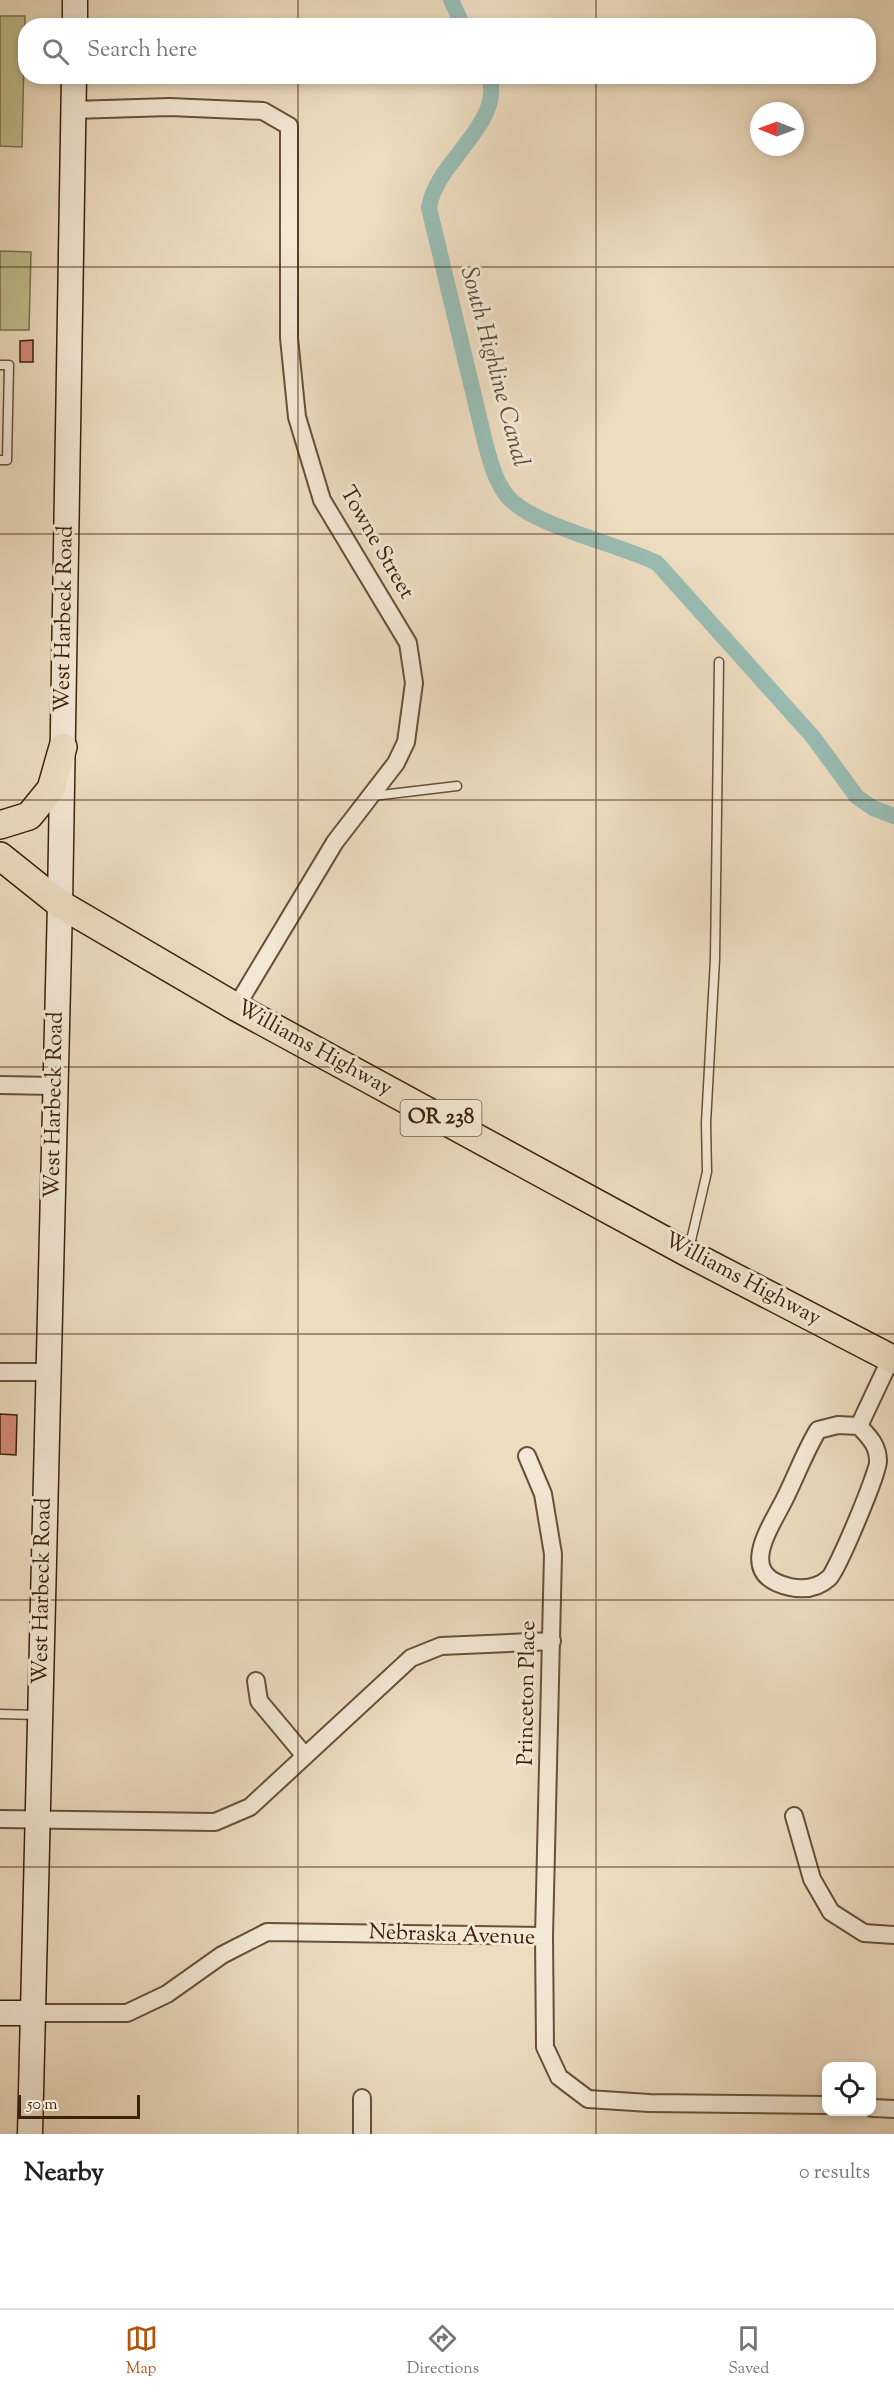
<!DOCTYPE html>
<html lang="en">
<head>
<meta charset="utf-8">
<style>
  :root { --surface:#fff; --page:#f2f2f2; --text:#222; --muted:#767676; --line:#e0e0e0; --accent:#b45309 }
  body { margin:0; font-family:"Sorts Mill Goudy",serif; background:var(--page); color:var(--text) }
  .controls { position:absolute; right:18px; bottom:18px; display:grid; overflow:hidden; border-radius:12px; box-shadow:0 3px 9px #0003 }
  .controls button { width:54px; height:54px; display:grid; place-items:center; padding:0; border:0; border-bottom:2px solid var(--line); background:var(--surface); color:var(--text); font:30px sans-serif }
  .compass { position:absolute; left:750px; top:102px; width:54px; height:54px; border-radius:50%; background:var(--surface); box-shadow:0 3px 9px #0003; rotate:271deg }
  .scale { position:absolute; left:18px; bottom:15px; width:122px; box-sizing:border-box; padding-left:6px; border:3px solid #3d2109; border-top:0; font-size:16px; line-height:21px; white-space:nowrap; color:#3d2109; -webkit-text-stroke:4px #f3e8d6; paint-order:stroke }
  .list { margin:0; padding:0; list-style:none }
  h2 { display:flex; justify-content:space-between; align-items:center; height:78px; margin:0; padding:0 24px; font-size:26px }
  h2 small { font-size:20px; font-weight:400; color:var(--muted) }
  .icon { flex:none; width:33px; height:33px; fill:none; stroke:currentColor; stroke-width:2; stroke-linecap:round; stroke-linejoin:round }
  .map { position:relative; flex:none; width:894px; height:2134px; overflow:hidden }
  .search { position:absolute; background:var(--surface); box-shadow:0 3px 9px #0003; left:18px; right:18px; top:18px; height:66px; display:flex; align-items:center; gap:15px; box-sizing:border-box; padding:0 21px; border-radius:24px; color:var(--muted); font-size:22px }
  .sheet { height:174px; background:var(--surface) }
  nav { display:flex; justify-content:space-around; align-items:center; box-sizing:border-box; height:84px; border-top:2px solid var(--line); background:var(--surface); font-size:16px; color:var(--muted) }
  nav a { display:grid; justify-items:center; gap:3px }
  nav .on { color:var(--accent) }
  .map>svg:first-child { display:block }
</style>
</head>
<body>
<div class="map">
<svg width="894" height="2134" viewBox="0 0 894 2134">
  <rect width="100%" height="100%" fill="#eddcc0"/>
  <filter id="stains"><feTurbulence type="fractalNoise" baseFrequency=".00333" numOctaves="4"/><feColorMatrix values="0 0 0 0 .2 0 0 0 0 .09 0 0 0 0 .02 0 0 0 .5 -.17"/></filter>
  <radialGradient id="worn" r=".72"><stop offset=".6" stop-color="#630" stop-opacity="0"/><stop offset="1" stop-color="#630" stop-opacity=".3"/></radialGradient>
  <path fill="#bfbe8e" stroke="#7e704c" stroke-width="1.5" d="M0,16H25L22,147L0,146Z
    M0,251L31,252L29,330H0Z"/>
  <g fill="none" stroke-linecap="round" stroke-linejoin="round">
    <path stroke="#99bcb3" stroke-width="16" d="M451,0L463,26
      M489,76C505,123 435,162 429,208L486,446C491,464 496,483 508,497C533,526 619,544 657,563L813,737L857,797L873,808L894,816"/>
  </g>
  <path fill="#d38977" stroke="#3d2109" stroke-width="1.5" d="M33,340V362H20V341Z
    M0,1414L17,1415L16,1455L0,1454Z"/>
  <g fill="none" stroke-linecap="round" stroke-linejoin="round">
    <g stroke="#695037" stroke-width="11">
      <path id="lane" d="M0,365H9L7,460H0
        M373,796L457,786
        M689,1249L707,1172L706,1123L715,959L719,662
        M0,1714L37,1715"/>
    </g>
    <g stroke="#695037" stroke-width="20">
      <path id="street" d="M73,110L170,107L263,111L289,126V338L297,417L322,500L408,643L414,683L406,742L396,763L335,842L236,1007
        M0,1085L55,1086
        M0,1372H48
        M859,1426C869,1437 878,1445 878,1461C879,1471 837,1571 829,1578C818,1588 804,1590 790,1587C732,1574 774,1524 788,1492C798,1471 806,1450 818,1430L838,1425L859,1426L891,1358
        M527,1456L543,1494L553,1554L544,1936L545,2047L559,2077L588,2099L649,2103L826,2105
        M256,1681L259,1701L305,1756
        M794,1816L812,1879L831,1912L864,1933L894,1935
        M0,1819L215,1822L250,1807L411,1658L441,1646L552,1641
        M33,2013H127L167,1994L222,1955L267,1932L544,1936
        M872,2108L894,2109
        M362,2134V2098"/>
    </g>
    <g stroke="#3d2109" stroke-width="27">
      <path id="secondary" d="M75,26V0
        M0,2013H33
        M30,2134L60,904L74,76"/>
    </g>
    <g stroke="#3d2109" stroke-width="30">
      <path id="primary" d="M0,825L29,816L51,789L63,747
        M0,856L60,904L236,1007L688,1253L894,1360"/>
    </g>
    <use href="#lane" stroke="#f3e8d6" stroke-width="8"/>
    <use href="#street" stroke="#f3e8d6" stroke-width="16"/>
    <use href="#secondary" stroke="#f3e8d6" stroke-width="24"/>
    <use href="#primary" stroke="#eddcc0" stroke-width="27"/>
  </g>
  <path fill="none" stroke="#3d2109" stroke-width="1.5" stroke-opacity="0.55" d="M298,0V26M596,0V26M298,76V2134M596,76V2134M0,267H894M0,534H894M0,800H894M0,1067H894M0,1334H894M0,1600H894M0,1867H894"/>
  <g text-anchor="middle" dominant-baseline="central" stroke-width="6" stroke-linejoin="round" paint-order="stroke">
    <rect fill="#f3e8d6" stroke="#745d46" stroke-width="1.5" x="400.5" y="1100" width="81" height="36" rx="4.5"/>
    <g font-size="21" font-weight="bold" fill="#3d2109">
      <text x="441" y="1118">OR 238</text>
    </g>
    <g font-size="22" fill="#3d2109" stroke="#f3e8d6">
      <text transform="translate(376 543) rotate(60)">Towne Street</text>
      <text transform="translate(65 619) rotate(-89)">West Harbeck Road</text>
      <text transform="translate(314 1049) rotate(29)">Williams Highway</text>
      <text transform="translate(55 1105) rotate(-89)">West Harbeck Road</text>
      <text transform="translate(742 1280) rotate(28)">Williams Highway</text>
      <text transform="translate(43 1591) rotate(-89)">West Harbeck Road</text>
      <text transform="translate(528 1693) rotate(-89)">Princeton Place</text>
      <text transform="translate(452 1936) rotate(2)">Nebraska Avenue</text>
    </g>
    <g font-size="24" font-style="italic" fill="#59503c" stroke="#f3e8d6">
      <text transform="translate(494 367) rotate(75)">South Highline Canal</text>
    </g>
  </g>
  <rect width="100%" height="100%" filter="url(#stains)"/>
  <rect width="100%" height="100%" fill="url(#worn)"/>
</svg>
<div class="controls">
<button><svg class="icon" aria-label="locate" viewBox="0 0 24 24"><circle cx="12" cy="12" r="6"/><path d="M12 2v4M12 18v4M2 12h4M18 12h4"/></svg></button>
</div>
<svg class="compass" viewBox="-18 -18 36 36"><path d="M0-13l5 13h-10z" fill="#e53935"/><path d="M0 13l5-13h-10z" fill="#767676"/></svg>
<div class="scale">50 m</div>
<div class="search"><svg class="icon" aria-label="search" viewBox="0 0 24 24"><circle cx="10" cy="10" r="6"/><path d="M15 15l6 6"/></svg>Search here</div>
</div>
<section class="sheet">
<h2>Nearby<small>0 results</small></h2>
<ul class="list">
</ul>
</section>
<nav>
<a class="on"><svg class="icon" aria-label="map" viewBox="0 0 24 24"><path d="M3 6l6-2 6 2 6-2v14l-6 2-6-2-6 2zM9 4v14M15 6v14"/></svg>Map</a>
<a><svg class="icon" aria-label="directions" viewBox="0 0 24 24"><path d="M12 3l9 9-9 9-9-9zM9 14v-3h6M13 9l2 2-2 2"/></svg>Directions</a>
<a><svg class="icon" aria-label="saved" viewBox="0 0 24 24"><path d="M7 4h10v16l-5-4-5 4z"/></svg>Saved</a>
</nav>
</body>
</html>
